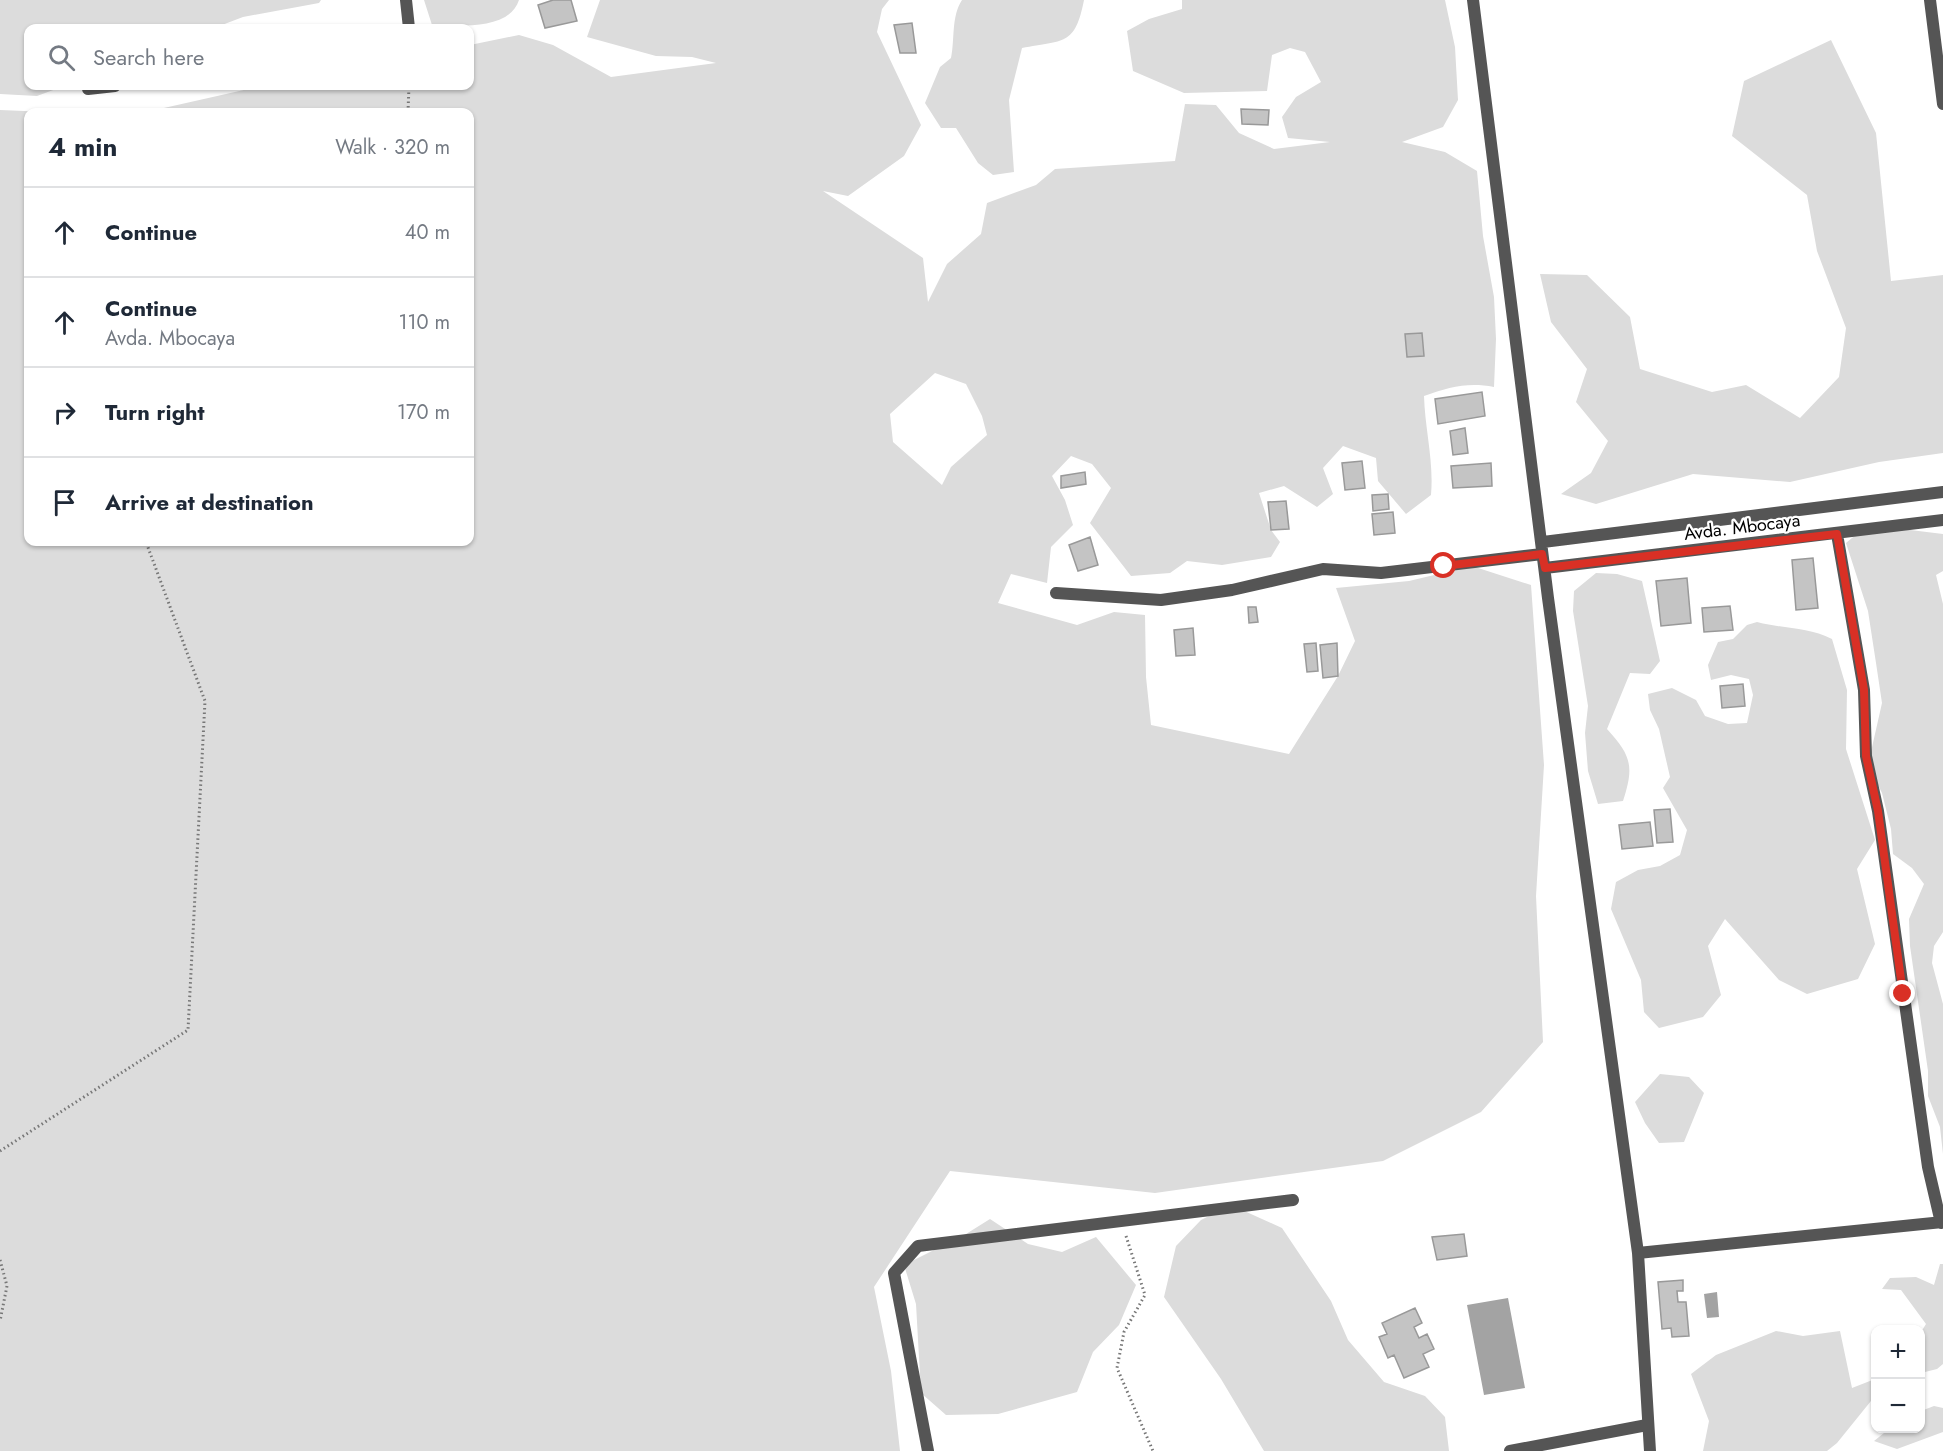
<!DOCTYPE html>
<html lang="en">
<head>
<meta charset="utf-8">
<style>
  :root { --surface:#fff; --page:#f2f2f3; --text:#1f2937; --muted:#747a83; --line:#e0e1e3 }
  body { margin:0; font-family:Jost,sans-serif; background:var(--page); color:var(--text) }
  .controls { position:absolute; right:18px; bottom:18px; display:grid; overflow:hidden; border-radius:12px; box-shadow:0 2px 4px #0004 }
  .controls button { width:54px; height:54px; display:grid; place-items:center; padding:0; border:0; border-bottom:2px solid var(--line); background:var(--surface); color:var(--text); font:30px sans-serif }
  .stop { position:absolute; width:18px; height:18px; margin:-14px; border:4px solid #d93025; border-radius:50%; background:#fff }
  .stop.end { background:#d93025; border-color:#fff; box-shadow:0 2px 6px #0008 }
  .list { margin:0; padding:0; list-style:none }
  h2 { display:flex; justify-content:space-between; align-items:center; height:78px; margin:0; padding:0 24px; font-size:26px }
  h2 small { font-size:20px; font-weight:400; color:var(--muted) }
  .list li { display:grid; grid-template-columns:39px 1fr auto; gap:18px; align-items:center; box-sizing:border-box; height:90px; padding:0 24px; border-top:2px solid var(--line) }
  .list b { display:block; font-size:22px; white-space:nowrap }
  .list p { margin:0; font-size:20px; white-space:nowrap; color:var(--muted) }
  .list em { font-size:20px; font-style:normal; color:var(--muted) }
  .icon { flex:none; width:33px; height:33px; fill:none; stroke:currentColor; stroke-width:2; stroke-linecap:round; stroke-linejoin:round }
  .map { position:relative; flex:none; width:1943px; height:1451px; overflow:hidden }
  .search { position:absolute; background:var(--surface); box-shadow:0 2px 4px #0004; left:24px; top:24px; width:450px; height:66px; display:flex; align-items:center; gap:15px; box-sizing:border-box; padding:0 21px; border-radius:12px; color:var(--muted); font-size:22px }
  .panel { position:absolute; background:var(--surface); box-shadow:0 2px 4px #0004; left:24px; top:108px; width:450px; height:438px; border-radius:12px }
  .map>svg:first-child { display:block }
</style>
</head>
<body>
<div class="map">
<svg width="1943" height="1451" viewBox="0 0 1943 1451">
  <rect width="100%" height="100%" fill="#fff"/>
  <path fill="#dcdcdc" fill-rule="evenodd" d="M0,0H321L319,3L243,17L214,28H28V86H64L37,96L0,94Z
    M424,0H519C509,31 458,25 432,25Z
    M600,0H889L882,9L877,32L921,125L904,156L848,196L823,191L923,258L928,302L947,264L981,234L987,203L1036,185L1055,169L1175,161L1185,104L1216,105L1239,133L1274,149L1330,142L1288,138L1282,117L1296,97L1321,82L1305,52L1290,48L1272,55L1267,91L1184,93L1133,71L1127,31L1149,19L1182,9V0H1445L1455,47L1458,100L1443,127L1402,142L1445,152L1477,171L1483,236L1494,297L1496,339L1494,387C1468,382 1449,387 1424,396C1425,430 1434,461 1431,495L1406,514L1378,481L1376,458L1343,446L1323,468L1333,494L1317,507L1284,486L1259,493L1271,530L1280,542L1271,557L1222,565L1187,561L1170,573L1131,576L1090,523L1111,488L1092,464L1071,456L1052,476L1065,500L1073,525L1051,547L1047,583L1011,574L998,603L1077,625L1114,612L1145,615L1146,677L1151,725L1289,754L1338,676L1355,641L1336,588L1409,581L1472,566L1531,585L1544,765L1536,896L1543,1042L1481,1112L1383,1161L1155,1193L950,1171L874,1287L891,1371L900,1451H0V110L49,112L155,110L261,86H470V45L519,35L553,45L611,77L716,63L692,57L656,56L587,37ZM28,112H470V542H28ZM935,373L966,384L982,416L987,435L951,467L942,485L893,442L890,414Z
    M962,0H1084C1075,46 1064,40 1022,48L1009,100L1014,172L993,175L978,163L956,128H941L925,103L940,67L951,58C955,39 951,17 962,0Z
    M1831,40L1876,133L1891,281L1943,275V453L1879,462L1790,482L1693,474L1596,504L1561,494L1591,473L1608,441L1576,402L1587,369L1551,322L1540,274L1587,275L1630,317L1640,369L1712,392L1746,385L1800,418L1839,377L1846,328L1817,251L1807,195L1732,136L1744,81Z
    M1894,528L1943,534V571L1936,575L1943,604V932L1934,946L1932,963L1943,1004V1154L1940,1127L1928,1096V1071L1910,946L1909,919L1924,884L1912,868L1893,854L1891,829L1882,793L1868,765L1882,703L1876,663L1868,611L1846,543L1859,532Z
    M1596,573L1617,574L1642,581L1660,661L1650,674L1630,673L1607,729C1632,756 1634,767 1623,801L1598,804L1588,771L1585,733L1588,706L1573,611L1574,591Z
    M1757,622C1784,629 1808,627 1832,639L1847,690L1846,749L1875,840L1857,869L1875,944L1858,979L1807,994L1779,980L1725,919L1708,946L1721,995L1703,1017L1659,1028L1644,1012L1641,980L1611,909L1616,882L1638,870L1660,866L1680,855L1687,830L1663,788L1670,777L1659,729L1650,710L1648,694L1672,688L1696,700L1705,716L1728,724L1747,723L1753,695L1749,679L1731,675L1711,680L1708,665L1718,642L1733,639L1747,625Z
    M1660,1074L1689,1077L1704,1093L1684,1142L1659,1143L1645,1123L1635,1102Z
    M1231,1205L1282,1228L1331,1301L1348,1340L1384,1382L1425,1396L1445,1417L1449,1451H1264L1221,1379L1164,1297L1176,1246L1201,1220Z
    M990,1219L1028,1244L1062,1252L1096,1237L1136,1285L1119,1325L1093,1352L1077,1392L998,1414L946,1415L921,1393L916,1304L904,1265L966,1234Z
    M1940,1264H1943V1364L1937,1369L1921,1373V1332L1926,1324L1901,1290L1882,1289L1890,1278L1916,1277L1934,1285Z
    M1776,1331L1803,1336L1840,1331L1852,1388L1875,1379V1396L1837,1443L1827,1451H1703L1709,1421L1691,1374L1716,1355Z
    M1934,1406L1943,1408V1432L1897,1449L1874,1441L1889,1429L1920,1428L1921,1411Z"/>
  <path fill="#a3a3a3" d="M1717,1292L1719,1317L1707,1318L1704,1294Z
    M1508,1298L1525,1388L1484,1395L1467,1305Z"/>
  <path fill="#c4c4c4" stroke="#999" stroke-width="1.5" d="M553,0H571L577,21L545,28L538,5Z
    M912,23L916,53H900L894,25Z
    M1241,109L1269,110L1268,125L1242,124Z
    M1422,333L1424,356L1407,357L1405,334Z
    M1482,392L1485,416L1438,424L1435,399Z
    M1465,428L1468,453L1453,455L1450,431Z
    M1362,461L1365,488L1345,490L1342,463Z
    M1491,463L1492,486L1453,488L1451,466Z
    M1085,472L1086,484L1061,488V476Z
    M1388,494L1389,509L1373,511L1372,495Z
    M1286,501L1289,529L1271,530L1268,502Z
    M1393,512L1395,533L1374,535L1372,514Z
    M1090,537L1098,565L1078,571L1069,545Z
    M1813,558L1818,608L1796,610L1792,560Z
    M1687,578L1691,623L1661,626L1656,581Z
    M1730,606L1733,630L1704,632L1702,608Z
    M1248,607H1256L1258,622L1249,623Z
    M1193,628L1195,655L1176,656L1174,630Z
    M1316,643L1318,671L1307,672L1304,644Z
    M1337,643L1338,676L1323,678L1320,645Z
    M1743,684L1745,706L1722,708L1720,686Z
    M1670,809L1673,842L1657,843L1654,810Z
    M1650,822L1653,846L1622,849L1619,825Z
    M1464,1234L1467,1256L1437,1260L1432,1237Z
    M1683,1280V1291H1677L1678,1302H1686L1689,1336L1672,1337L1671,1328L1662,1329L1658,1282Z
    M1415,1308L1422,1323L1414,1327L1419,1338L1427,1334L1434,1349L1423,1354L1429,1367L1404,1378L1394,1355L1388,1358L1379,1337L1387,1334L1382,1323Z"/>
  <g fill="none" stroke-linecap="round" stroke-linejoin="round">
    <path stroke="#777" stroke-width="3" stroke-dasharray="1.5 3" stroke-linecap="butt" d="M408,112L409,86
      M0,1151L188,1030L205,701L146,542
      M1126,1236L1145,1295L1124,1332L1117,1368L1153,1451
      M0,1260L7,1286L0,1321"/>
    <path stroke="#555" stroke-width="12" d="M406,0L409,28
      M1473,0L1548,598L1638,1253L1650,1451
      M1930,0L1943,104
      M88,89L115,86
      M1837,534L1864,690L1866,756L1878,811L1928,1167L1941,1223
      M1543,542L1943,492
      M1545,568L1943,520
      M1056,593L1161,600L1232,590L1323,569L1381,573L1542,554
      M1638,1253L1943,1222
      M928,1451L894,1273L918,1246L1293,1200
      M1510,1451L1647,1425"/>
  </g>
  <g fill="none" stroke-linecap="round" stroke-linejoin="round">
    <path stroke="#d93025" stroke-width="8" d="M1444,566L1542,554L1545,568L1837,534L1864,690L1866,756L1878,811L1903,994"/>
  </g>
  <g text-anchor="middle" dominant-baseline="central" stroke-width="4.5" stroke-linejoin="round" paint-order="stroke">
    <g font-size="18" fill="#000" stroke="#fff">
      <text transform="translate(1742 527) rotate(-7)">Avda. Mbocaya</text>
    </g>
  </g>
</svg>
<div class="controls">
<button>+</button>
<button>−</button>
</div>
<div class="stop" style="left:1444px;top:566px"></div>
<div class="stop end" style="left:1903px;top:994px"></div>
<div class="search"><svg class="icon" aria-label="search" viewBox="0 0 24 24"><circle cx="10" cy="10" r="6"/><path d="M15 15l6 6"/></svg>Search here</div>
<section class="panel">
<h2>4 min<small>Walk · 320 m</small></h2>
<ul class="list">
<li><svg class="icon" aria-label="ahead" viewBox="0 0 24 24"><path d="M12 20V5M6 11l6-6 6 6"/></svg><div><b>Continue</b></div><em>40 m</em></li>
<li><svg class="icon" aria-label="ahead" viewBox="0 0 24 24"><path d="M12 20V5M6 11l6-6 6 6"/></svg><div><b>Continue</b><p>Avda. Mbocaya</p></div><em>110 m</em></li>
<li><svg class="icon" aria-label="right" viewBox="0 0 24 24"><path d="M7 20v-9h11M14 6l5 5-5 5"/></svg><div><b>Turn right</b></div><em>170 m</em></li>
<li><svg class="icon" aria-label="arrive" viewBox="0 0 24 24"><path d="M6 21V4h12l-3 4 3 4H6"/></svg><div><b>Arrive at destination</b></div></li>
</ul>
</section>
</div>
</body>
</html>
